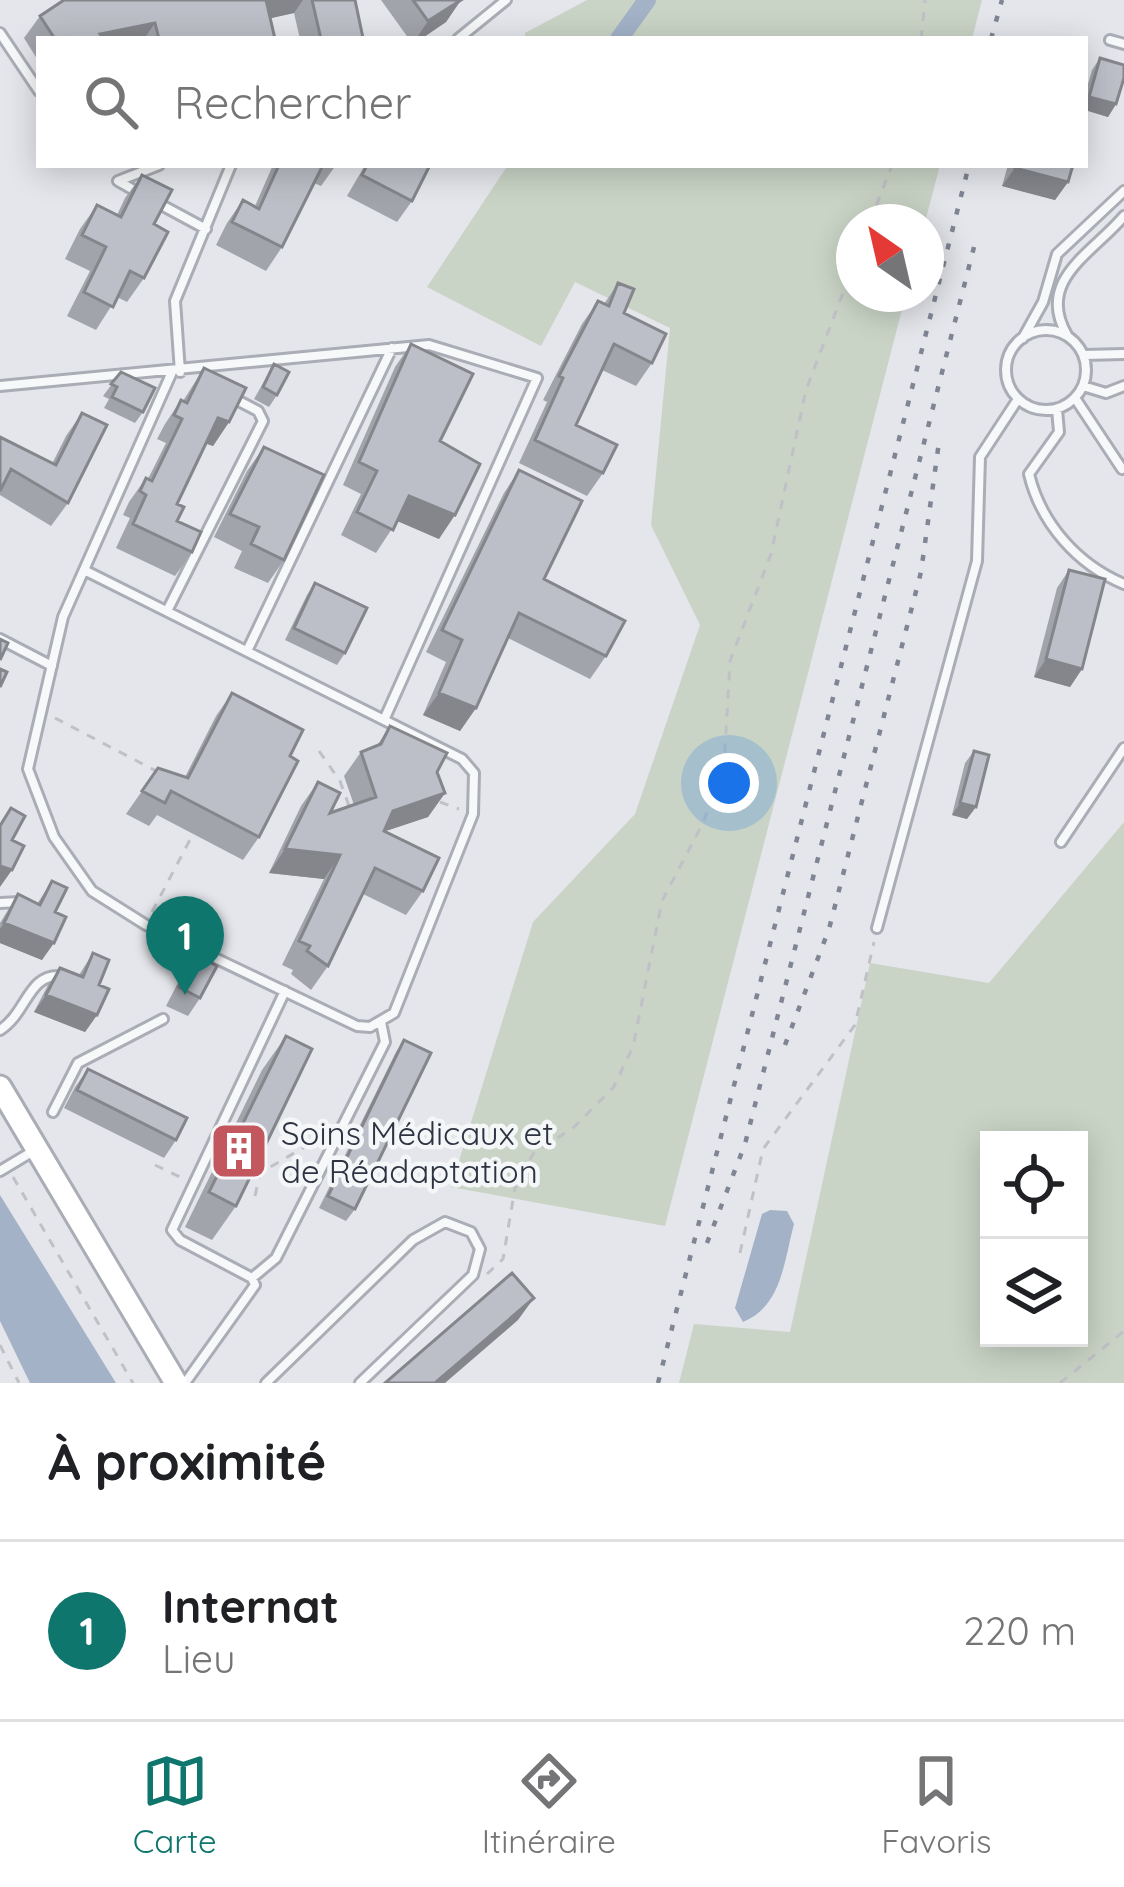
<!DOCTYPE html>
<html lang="fr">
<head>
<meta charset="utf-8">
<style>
  :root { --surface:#fff; --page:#f2f2f2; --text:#202124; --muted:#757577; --line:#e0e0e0; --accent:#0f766e }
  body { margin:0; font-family:Quicksand,sans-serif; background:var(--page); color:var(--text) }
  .controls { position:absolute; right:36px; bottom:36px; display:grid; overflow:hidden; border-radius:0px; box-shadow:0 6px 30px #0003 }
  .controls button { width:108px; height:108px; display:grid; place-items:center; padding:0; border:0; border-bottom:3px solid var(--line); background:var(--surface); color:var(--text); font:60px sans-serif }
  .compass { position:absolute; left:836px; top:204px; width:108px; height:108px; border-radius:50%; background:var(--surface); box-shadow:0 6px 30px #0003; rotate:326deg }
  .you { position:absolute; left:729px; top:783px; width:42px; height:42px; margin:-30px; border:9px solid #fff; border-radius:50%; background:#1a73e8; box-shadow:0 0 0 18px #1a73e833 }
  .badge { display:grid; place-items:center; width:78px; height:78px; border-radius:50%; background:var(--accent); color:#fff; font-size:39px; font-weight:700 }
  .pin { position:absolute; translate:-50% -99px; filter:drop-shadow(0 3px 6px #0008) }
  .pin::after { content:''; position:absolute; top:63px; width:42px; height:36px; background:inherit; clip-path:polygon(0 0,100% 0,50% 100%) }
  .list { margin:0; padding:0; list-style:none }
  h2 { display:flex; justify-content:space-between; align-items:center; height:156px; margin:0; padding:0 48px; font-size:51px }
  h2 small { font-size:39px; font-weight:400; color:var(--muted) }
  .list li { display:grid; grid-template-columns:78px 1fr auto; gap:36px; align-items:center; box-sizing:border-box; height:180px; padding:0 48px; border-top:3px solid var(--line) }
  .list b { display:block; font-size:45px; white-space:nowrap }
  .list p { margin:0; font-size:39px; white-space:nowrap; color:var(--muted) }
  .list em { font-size:39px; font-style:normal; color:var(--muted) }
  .icon { flex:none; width:66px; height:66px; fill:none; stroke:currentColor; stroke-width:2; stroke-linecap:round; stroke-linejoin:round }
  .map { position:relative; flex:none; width:1124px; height:1383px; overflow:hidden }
  .search { position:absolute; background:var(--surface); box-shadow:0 6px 30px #0003; left:36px; right:36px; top:36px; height:132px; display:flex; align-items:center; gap:30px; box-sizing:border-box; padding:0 42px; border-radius:0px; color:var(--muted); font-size:45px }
  .sheet { height:336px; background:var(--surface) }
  nav { display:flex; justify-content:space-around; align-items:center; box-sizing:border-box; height:168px; border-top:3px solid var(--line); background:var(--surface); font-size:33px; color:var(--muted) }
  nav a { display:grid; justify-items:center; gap:6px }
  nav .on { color:var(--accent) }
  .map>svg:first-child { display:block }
</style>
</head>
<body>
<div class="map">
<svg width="1124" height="1383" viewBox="0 0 1124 1383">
  <rect width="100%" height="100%" fill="#e5e6eb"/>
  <path fill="#c9d4c6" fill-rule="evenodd" d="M587,0H982L972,39H525V33Z
    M508,165H940L925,222H854V294H906L665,1226L451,1187L533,922L635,814L700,625L651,525L670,328L575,282L541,346L427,287Z
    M1124,822V1383H679L694,1324L790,1332L870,963L989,983ZM1079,1140V1338H989V1140Z"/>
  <path fill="#a3b2c7" d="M0,1195L116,1383H30L0,1321Z
    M770,1210L787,1211L794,1224C784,1261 782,1306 743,1322L735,1308L762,1214Z"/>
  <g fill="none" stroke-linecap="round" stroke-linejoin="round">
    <path stroke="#a3b2c7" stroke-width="18" d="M619,39L647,0"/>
    <g stroke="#aaadb5" stroke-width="14">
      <path id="lane" d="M0,33L39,91
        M458,39L506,0
        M1110,40L1124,44
        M141,194L118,181L159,165
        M154,201L206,229
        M1006 370a40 40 0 1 1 80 0a40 40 0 1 1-80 0Z
        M1067,335C1035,280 1093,253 1124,216
        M1023,338L1043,302L1057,254L1124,191
        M1084,355L1124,354
        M180,372L175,301L231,165
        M0,386L429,345L537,378L384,720
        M1083,386L1106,393L1124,386
        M1075,398L1122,469
        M1057,409L1059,432L1029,474C1041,524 1078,565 1124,584
        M84,570L462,759L474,773L473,814L394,1013L370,1027L357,1026L146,925L92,891L54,837L28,769L63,617L172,372
        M167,611L263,421L258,411L235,399
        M0,639L52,666
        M247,651L392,348
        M1061,842L1124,748
        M0,903L20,902
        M877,928L977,561L980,457L1018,399
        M285,991L172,1230L180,1240L252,1278L276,1258L385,1042L381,1022
        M0,1030C27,1013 28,974 60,976
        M53,1112L78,1063L163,1019
        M0,1171L35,1150
        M185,1383L255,1285L252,1278
        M266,1383L413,1240L445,1222L471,1232L480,1249L473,1275L360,1383"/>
    </g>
    <g stroke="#aaadb5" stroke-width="27">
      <path id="secondary" d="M0,1087L176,1383"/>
    </g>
    <path stroke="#bfc1c6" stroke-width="3" stroke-dasharray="9 9" stroke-linecap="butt" d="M921,39L925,0
      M870,222L892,165
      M55,718L158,772
      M319,751L340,781L349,806
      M440,802L459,809
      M152,912L193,834
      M155,1165L180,1177
      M13,1177L133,1383
      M255,1196L260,1173L320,1138
      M740,1253L763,1149L855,1025L874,942
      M487,1274L503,1259L516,1182L534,1153L573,1128L613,1088L633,1047L662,901L703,823L724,766L730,661L771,554L806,390L854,264
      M0,1345L19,1383
      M1060,1383L1124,1331"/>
    <use href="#lane" stroke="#f7f8f9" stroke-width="8"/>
    <use href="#secondary" stroke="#fff" stroke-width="21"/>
    <path stroke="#7f8593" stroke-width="4.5" stroke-dasharray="6 12" stroke-linecap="butt" d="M991,39L1002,0
      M785,1045L829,929L921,572L939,442
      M707,1243L745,1144L974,247
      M658,1383L969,165"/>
  </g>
  <path fill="#a2a4ab" d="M64,0H355L362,39H300L294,13L270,18L275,39H39V62L24,38L40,16Z
    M381,0H461L446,22L421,39H409Z
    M1100,58L1116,104L1108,117L1085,110V94L1092,70Z
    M273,165H336L321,186L314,183L282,247L266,271L216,245L227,223L243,200L255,206Z
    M365,165H430L412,201L397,222L347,196Z
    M1008,165H1073L1068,182L1055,200L1002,186Z
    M142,175L154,224L144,278L127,302L117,297L96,330L67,316L90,271L65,259L80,229L97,205L117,215L125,198Z
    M618,283L624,313L652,363L636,386L602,370L576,425L603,473L587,496L519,463L547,402L543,400L582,324L598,301L604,304Z
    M411,344L440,441L439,539L397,521L376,553L341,535L361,494L343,485L395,367Z
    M274,364L277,395L269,407L254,399Z
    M204,368L229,422L213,446L206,443L177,504V521L192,552L175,576L116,548L130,518L123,515L129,502L146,478L148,479L166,443L157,439L165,424L181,400L183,401Z
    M121,372L143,412L135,423L104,408L109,399L103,396Z
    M82,413L68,503L51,526L0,495V437L52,464L66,436Z
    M264,447L284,560L268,583L234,568L242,551L214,537L247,471Z
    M519,470L544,579L606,656L590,679L508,638L476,708L460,731L423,715L446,662L426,652L504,493Z
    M1069,570L1082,669L1070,687L1034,677L1057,588Z
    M315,583L345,653L337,665L285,640L307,595Z
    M232,693L290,756L259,837L243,860L157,815L149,826L126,814L158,768L185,777L216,716Z
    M390,726L437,772L445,793L428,817L385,831L423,891L406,915L363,894L328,966L311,990L291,974L293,970L282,965L324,879L269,873L301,806L318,782L330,813L354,805L344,776L361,752L376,747Z
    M974,751L967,819L952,815L965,763Z
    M52,881L55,912L42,960L0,943V923L18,894L37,904Z
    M93,953L99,985L97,1015L85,1032L34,1012L48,985L60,968L79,975Z
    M195,954L200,998L188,1016L166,1006L183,973Z
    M286,1036L236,1206L212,1240L185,1227L262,1070Z
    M404,1040L355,1209L346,1221L319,1208L396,1052Z
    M88,1069L176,1140L164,1158L64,1108L75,1087Z"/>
  <path fill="#84868b" d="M266,0H303L294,13L250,23Z
    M461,0L446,22L421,39H416L428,21Z
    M155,23L144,39H96L100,34Z
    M1089,97L1116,104L1108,117L1085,110V103Z
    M1015,168L1068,182L1055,200L1002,186Z
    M218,418L229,422L213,446L201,442Z
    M409,496L455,515L439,539L393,519Z
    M1046,659L1082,669L1070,687L1034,677Z
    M439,693L476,708L460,731L423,715Z
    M445,793L428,817L377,834L393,811Z
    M960,803L976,807L967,819L952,815Z
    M285,849L340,855L324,879L269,873Z
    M0,866L12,870L0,887Z
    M4,923L54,943L42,960L0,943V929Z
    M46,995L97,1015L85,1032L34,1012Z
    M534,1298L518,1320L445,1383H435Z"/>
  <path fill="#bcbfc7" stroke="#84868b" stroke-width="3" d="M64,0H266L275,39H159L155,23L100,34L103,39H55L40,16Z
    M312,0H355L363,38L321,39Z
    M413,0H461L428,21Z
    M1100,58L1124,65V78L1116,104L1089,97Z
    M279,165H323L282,247L232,222L243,200L259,209Z
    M367,165H430L412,201L362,175Z
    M1016,165H1073L1068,182L1015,168Z
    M142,175L172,190L154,224L168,232L144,278L130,271L113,307L84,292L106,247L82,235L97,205L121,217Z
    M618,283L634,289L624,313L666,334L652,363L614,344L576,425L617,445L603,473L535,440L563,378L559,376L598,301L609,306Z
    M411,344L473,374L440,441L480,464L455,515L409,496L393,530L357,512L377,471L359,462Z
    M274,364L289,372L277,395L263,387Z
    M204,368L246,388L229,422L218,418L177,504L184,507L177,521L201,532L192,552L133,524L146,495L140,491L146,478L152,481L182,419L174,415L181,400L187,403Z
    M121,372L155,388L143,412L112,397L117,387L111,384Z
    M82,413L107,425L68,503L11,469L0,491V437L56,465Z
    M264,447L324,475L284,560L251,544L259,527L230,514Z
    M519,470L582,501L544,579L625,621L606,656L519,613L476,708L439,693L462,640L442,630Z
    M1069,570L1105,579L1082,669L1046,659Z
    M315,583L367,608L345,653L294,628Z
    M0,639L8,643L0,660Z
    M0,669L7,672L0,687Z
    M232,693L303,730L290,756L298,761L259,837L171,791L165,803L142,791L158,768L188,778Z
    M390,726L447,753L437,772L445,793L393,811L384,831L439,858L423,891L375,868L328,966L307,951L310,946L299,941L340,855L285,849L318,782L340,793L330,813L376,797L361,752L381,744Z
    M974,751L989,755L976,807L960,803Z
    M11,808L25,816L12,840L24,846L12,870L0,866V826Z
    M52,881L67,888L55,912L66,917L54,943L4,923L18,894L40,905Z
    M93,953L109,960L99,985L109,989L97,1015L46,995L60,968L83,977Z
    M195,954L217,966L200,998L179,987Z
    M286,1036L312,1049L236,1206L209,1192Z
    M404,1040L431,1053L355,1209L328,1196Z
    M88,1069L187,1118L176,1140L77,1090Z
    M512,1273L534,1298L435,1383H385Z"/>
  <defs>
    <g id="building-square" transform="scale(3)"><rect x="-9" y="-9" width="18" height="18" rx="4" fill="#c2575e" stroke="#f4f6f8"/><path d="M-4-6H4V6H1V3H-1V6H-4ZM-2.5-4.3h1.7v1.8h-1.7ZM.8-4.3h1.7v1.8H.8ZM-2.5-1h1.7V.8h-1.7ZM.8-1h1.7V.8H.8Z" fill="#fff"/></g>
  </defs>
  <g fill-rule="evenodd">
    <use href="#building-square" x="239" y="1151"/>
  </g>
  <g text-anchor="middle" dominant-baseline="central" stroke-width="9" stroke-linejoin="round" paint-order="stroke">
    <g font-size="33" fill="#2e3342" stroke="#f4f6f8" text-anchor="start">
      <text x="281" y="1132">Soins Médicaux et<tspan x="281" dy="38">de Réadaptation</tspan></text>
    </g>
  </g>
</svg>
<div class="controls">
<button><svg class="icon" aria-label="locate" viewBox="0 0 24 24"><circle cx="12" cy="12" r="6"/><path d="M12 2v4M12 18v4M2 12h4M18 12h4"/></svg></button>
<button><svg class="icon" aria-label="layers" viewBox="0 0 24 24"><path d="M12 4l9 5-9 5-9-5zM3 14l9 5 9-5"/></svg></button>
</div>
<svg class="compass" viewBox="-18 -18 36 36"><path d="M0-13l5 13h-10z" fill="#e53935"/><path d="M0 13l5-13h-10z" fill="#757577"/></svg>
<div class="you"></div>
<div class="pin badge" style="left:185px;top:995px">1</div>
<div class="search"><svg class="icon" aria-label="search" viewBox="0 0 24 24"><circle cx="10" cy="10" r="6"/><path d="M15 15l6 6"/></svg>Rechercher</div>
</div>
<section class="sheet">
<h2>À proximité<small></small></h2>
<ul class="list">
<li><span class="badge">1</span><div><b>Internat</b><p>Lieu</p></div><em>220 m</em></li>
</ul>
</section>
<nav>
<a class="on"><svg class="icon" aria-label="map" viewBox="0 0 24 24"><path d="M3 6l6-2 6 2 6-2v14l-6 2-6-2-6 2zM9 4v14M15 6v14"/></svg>Carte</a>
<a><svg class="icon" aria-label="directions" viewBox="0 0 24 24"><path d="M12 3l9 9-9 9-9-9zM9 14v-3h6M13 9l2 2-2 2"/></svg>Itinéraire</a>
<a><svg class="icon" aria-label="saved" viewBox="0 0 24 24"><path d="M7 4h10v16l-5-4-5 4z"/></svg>Favoris</a>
</nav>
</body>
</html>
